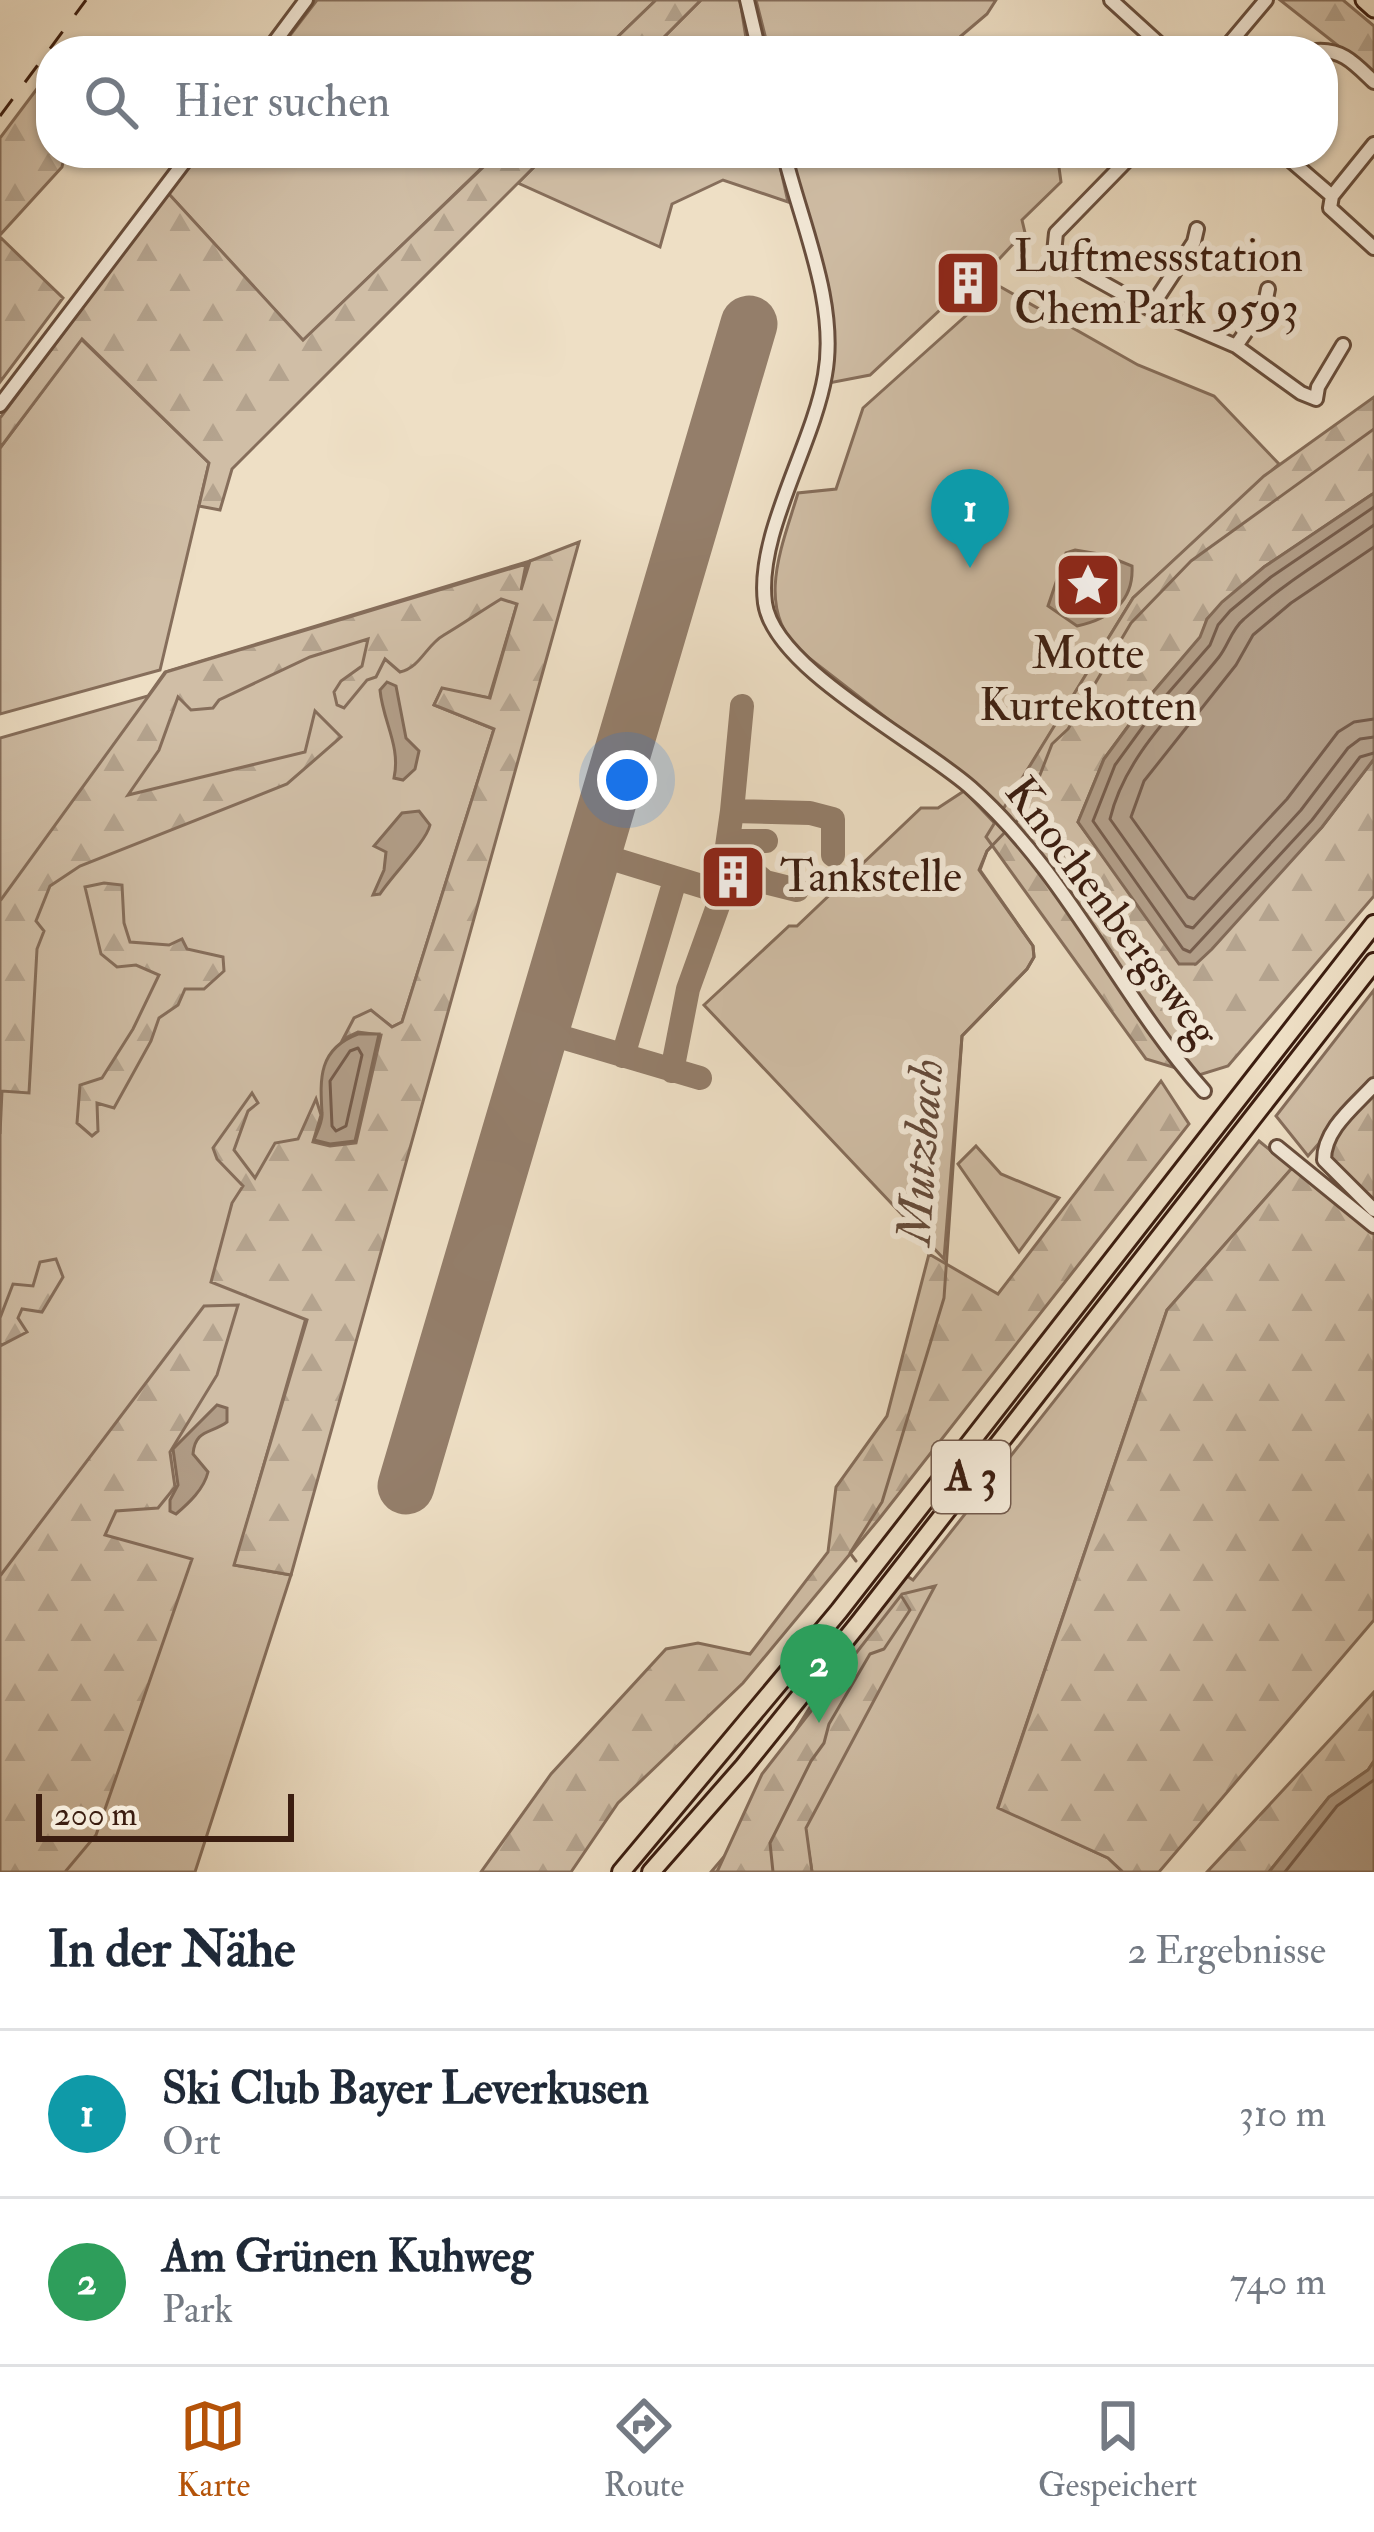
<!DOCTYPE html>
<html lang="de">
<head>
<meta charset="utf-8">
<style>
  :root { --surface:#fff; --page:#f6f6f7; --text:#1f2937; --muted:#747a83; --line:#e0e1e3; --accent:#b45309 }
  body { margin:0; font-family:"IM FELL Double Pica",serif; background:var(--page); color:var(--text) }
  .scale { position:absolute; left:36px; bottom:30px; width:258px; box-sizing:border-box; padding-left:12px; border:6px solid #3b1d10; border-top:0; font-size:33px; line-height:42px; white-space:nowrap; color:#3b1d10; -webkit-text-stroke:9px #f4ead9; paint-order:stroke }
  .you { position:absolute; left:627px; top:780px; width:42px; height:42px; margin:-30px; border:9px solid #fff; border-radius:50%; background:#1a73e8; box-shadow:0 0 0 18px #1a73e833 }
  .badge { display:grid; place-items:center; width:78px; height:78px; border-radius:50%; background:var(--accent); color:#fff; font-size:39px; font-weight:700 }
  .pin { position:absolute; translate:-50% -99px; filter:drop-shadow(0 3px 6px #0008) }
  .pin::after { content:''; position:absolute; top:63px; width:42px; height:36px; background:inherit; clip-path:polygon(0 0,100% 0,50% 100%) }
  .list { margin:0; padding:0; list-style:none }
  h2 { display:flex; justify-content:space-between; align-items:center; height:156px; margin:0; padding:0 48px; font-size:51px }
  h2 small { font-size:39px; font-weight:400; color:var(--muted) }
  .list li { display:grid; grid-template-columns:78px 1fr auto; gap:36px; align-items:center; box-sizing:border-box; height:168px; padding:0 48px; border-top:3px solid var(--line) }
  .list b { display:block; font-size:45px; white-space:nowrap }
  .list p { margin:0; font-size:39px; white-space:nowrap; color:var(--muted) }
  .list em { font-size:39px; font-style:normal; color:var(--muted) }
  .icon { flex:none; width:66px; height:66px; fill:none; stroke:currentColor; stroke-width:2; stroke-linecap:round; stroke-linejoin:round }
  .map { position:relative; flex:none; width:1374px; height:1872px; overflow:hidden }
  .search { position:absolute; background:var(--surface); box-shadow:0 3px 9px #0004; left:36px; right:36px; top:36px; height:132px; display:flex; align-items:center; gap:30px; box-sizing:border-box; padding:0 42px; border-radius:48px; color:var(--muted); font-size:45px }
  .sheet { height:492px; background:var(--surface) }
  nav { display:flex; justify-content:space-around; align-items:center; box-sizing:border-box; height:168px; border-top:3px solid var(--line); background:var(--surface); font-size:33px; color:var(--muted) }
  nav a { display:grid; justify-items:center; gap:6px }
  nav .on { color:var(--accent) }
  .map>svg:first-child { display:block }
</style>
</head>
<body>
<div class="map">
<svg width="1374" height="1872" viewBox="0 0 1374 1872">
  <defs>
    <pattern id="forest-firs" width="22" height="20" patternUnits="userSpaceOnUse" patternTransform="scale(3)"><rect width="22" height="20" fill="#d0bea6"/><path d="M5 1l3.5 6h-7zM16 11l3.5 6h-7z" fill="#b4a38e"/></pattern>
  </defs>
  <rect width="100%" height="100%" fill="#eedfc5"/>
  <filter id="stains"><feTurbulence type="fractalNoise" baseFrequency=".00167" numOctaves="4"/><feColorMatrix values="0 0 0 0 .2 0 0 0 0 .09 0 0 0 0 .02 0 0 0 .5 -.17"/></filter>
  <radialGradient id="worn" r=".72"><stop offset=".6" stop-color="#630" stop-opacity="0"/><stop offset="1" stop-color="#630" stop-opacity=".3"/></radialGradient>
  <path fill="#d0bea6" stroke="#866e5b" stroke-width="3" d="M317,0H656L603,51H278Z
    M701,0H740L748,51H650Z
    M756,0H996L987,14L961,36L974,51H769Z
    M199,153H497L303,341L168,193Z
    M548,153H777L788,202L723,180L672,204L660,247L518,183Z
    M791,153H1057L1061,182L1022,220L1026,237L1016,241L987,272L964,253L943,275L956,295L870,375L829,383L832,326Z
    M999,286L1138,365L1214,396L1279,464L1133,598L1004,809L800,651C754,607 783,544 798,493L836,489L863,408Z
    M81,339L209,463L160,670L0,714V448Z
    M530,561L489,698L442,689L434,705L494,729L402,1022L392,1027L371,1011L345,1038L358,1032L381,1034L356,1144L235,1565L291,1575L195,1872H0V738L148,696L165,672Z
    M964,791L1004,833L987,851L980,870L1033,946L1034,957L1027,969L962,1036L944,1259L704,1005L789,926H797L921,808H938Z
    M1374,990V1080L1308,1156L1276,1116Z
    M1259,1141L1292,1168L1167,1310L998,1807L1108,1858L1123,1872H812L805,1828L933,1587L872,1673L786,1872H711L739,1839L797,1728L833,1670L907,1576L913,1580Z
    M976,1146L1001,1174L1059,1198L1019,1252L958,1164Z"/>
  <path fill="url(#forest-firs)" stroke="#866e5b" stroke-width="3" d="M656,0H701L650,51H603Z
    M1280,0H1343L1374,26V74Z
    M51,70V153H65L62,167L0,235V138Z
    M498,153H548L232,469L220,510L199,506L209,463L82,339L0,448V418L168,193L303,340Z
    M0,237L63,298L0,382Z
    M1374,397V493L1264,567L1207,619L1201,637L1154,691L1104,759L1078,822L1129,892L1195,964L1322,827L1374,759V896L1228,1066L1199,1075L1146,1059L986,837L1133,598L1264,476Z
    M579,542L291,1575L234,1565L307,1320L211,1282L232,1203L243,1186L217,1159L213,1148L252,1093L258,1103L248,1111L234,1150L255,1178L275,1143L298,1139L316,1099L321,1115L313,1142L330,1146L356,1143L381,1035L358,1032L343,1039L354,1018L371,1010L392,1027L402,1022L494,729L434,705L442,688L490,698L517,604L501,599C481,611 463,624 444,635C426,645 421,667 400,672L385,659L376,677L367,680L344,708L337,705L334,692L341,681L362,666L368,639L310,657L219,700L213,708L191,710L178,697L159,750L128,795L305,752L315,711L341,737L287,784L80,866L50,886L36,921L44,931L37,949L29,1093L2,1091L0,1134V901L166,672L526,564L521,590L530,561Z
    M104,883L122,885L124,923L130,942L169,945L182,939L187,949L223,957L224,971L204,989H185L178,1005L159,1018L151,1041L114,1108L97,1103L98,1131L92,1136L77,1123L80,1085L102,1078L133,1029L159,975L136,965L117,967L101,954L85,887Z
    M1161,1081L1189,1124L879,1519L743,1683L618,1803L571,1872H481L551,1774L666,1649L698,1643L750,1654L828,1552L836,1487L887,1416L929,1254L998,1294Z
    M1374,1089V1205L1327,1156L1334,1134Z
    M1292,1168L1374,1233V1620L1159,1872H1123L1108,1858L998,1808L1167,1310Z
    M56,1259L63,1277L42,1312L22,1309L18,1318L27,1332L0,1346V1318L13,1284L33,1286L40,1262Z
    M238,1305L217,1375L170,1452L175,1487L158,1508L116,1511L105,1535L192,1559L96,1835L65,1872H0V1576L204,1306Z
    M935,1586L806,1828L812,1872H717L762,1774L902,1594Z
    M1374,1692V1761L1368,1770L1329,1797L1269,1872H1207Z"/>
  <path fill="#b19d87" stroke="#826a57" stroke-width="3" d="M1374,493V759L1322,827L1212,949L1196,964H1179L1078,822L1104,759L1154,691L1200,637L1207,619L1222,602L1264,567Z
    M1075,550L1105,555L1132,566C1134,603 1109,619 1077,626L1048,606L1066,553Z
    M387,682L396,686L406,738L419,751L415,769L403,780L394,778C401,746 383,722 380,690Z
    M419,811L430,825C426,842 393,874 380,894L373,895L384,870L386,852L374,846L402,813Z
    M358,1034H379L355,1141L330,1144L314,1140C317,1132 323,1121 322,1113C320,1079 318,1049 358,1034Z
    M217,1405L227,1408V1422C211,1434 195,1429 193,1454L208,1472C204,1489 189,1503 176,1514L170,1511V1500L178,1485L173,1449Z
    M1374,1761V1872H1269L1329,1797L1368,1770Z"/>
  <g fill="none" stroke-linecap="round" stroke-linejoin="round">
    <path stroke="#765d4c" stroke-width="3" d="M1374,507L1271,577L1230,611L1218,625L1210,645L1163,699L1115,765L1093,821L1183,949L1190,952L1312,820L1360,757L1374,753
      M1374,525C1330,556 1284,583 1244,619C1231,630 1229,644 1219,657C1179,707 1125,755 1110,819L1186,926L1193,928L1301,810L1348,748L1360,739L1374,737
      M1374,547L1291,603L1253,635L1236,665L1144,781L1131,817L1188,897L1194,899L1287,799L1338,732L1354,722L1374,719
      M358,1048L362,1055L346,1126L336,1131L332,1126L330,1081L350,1051Z
      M1285,1872L1337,1806L1374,1780"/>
    <path stroke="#826a57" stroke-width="3" d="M1015,824L1029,803L1052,744L1068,729L1131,623L1191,561L1374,429
      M856,1561L850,1553L882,1502L944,1298L962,1036L1027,969L1034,957L1033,946L979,870L987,851L1007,830
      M773,1872L770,1843L811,1761L824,1743L829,1724L870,1654L884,1649L910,1610L902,1597"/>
    <path stroke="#947e6a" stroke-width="24" d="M732,811L742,706
      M729,841H766
      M728,851L765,882L797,890
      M594,853L721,892
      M541,1031L700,1078
      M623,1056L675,880
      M672,1071L688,989L719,903L732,811L810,813L833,819V855"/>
    <path stroke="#947e6a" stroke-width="57" d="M406,1486L749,324"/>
    <g stroke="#684e3d" stroke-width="18">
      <path id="minor" d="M747,0L759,51
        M1111,0L1167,51
        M268,51L306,0
        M1223,51L1266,0
        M1316,51C1343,49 1355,64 1374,82
        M784,153C801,223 838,303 825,375C813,446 756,534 765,603C774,669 921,743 971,788C1068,874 1119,996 1204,1091
        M1134,153L1056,233L1054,253L1060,259L1150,309L1236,346L1301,393L1316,399L1318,387L1343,345
        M1282,153L1332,196L1330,208L1374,248
        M1332,196L1374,144
        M1150,309L1194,242L1197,229
        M1236,346L1265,304L1268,289
        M0,405L191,153
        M1374,1085C1355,1106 1324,1129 1324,1160L1374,1210
        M1277,1147L1374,1226"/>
    </g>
    <g stroke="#3b1d10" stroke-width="21">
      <path id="major" d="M1364,0L1374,9"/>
    </g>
    <g stroke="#3b1d10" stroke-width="22">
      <path id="highway" d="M621,1872L839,1611L1374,924
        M651,1872L744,1766L859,1623L1374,962"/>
    </g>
    <use href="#minor" stroke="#f4ead9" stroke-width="12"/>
    <use href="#major" stroke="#eedfc5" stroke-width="15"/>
    <use href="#highway" stroke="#eedfc5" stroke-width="16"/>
    <path stroke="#3b1d10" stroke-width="3" stroke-dasharray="21 21" stroke-linecap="butt" d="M0,116L86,0"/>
  </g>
  <defs>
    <g id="building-square" transform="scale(3.45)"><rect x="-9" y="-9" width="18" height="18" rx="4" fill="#8f2418" stroke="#f4ead9"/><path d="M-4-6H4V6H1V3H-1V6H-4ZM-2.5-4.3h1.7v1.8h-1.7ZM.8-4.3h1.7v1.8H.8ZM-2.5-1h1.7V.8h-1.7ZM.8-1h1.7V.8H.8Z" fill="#fff"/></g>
    <g id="sight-square" transform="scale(3.45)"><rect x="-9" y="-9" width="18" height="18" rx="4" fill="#8f2418" stroke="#f4ead9"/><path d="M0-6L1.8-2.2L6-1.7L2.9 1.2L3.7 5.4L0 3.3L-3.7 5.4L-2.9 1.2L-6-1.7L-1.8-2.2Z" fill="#fff"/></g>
  </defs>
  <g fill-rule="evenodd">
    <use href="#building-square" x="968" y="283"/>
    <use href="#sight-square" x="1088" y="585"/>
    <use href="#building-square" x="733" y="877"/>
  </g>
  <g text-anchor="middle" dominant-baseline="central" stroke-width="12" stroke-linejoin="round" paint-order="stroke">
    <rect fill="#f4ead9" stroke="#725a4c" stroke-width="3" x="932" y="1441" width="78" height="72" rx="9"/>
    <g font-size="42" font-weight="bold" fill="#3b1d10">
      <text x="971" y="1477">A 3</text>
    </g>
    <g font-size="45" fill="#3b1d10" stroke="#f4ead9" text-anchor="start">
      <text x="1014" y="257">Luftmessstation<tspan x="1014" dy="52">ChemPark 9593</tspan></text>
      <text x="1088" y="654" text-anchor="middle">Motte<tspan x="1088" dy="52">Kurtekotten</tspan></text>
      <text x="780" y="877">Tankstelle</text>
    </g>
    <g font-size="45" fill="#3b1d10" stroke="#f4ead9">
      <text transform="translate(1112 912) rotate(53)">Knochenbergsweg</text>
    </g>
    <g font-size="48" font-style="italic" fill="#644a3a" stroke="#f4ead9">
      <text transform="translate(921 1152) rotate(-86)">Mutzbach</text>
    </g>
  </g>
  <rect width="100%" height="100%" filter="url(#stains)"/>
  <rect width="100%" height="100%" fill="url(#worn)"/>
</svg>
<div class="scale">200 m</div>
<div class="you"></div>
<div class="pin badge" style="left:970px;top:568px;background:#0f9aa8">1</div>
<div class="pin badge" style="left:819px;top:1723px;background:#2e9e5b">2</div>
<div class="search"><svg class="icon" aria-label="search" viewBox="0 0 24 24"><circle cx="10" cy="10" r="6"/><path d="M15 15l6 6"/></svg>Hier suchen</div>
</div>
<section class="sheet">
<h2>In der Nähe<small>2 Ergebnisse</small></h2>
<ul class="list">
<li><span class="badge" style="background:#0f9aa8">1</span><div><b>Ski Club Bayer Leverkusen</b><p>Ort</p></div><em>310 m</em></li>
<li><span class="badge" style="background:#2e9e5b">2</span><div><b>Am Grünen Kuhweg</b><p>Park</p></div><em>740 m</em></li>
</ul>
</section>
<nav>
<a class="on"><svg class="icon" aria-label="map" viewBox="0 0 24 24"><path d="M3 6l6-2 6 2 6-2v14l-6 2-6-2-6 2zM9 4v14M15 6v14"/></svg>Karte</a>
<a><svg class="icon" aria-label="directions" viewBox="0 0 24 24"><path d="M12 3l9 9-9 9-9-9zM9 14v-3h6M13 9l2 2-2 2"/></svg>Route</a>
<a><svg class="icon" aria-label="saved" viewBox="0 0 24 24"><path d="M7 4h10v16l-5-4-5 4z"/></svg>Gespeichert</a>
</nav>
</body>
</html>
